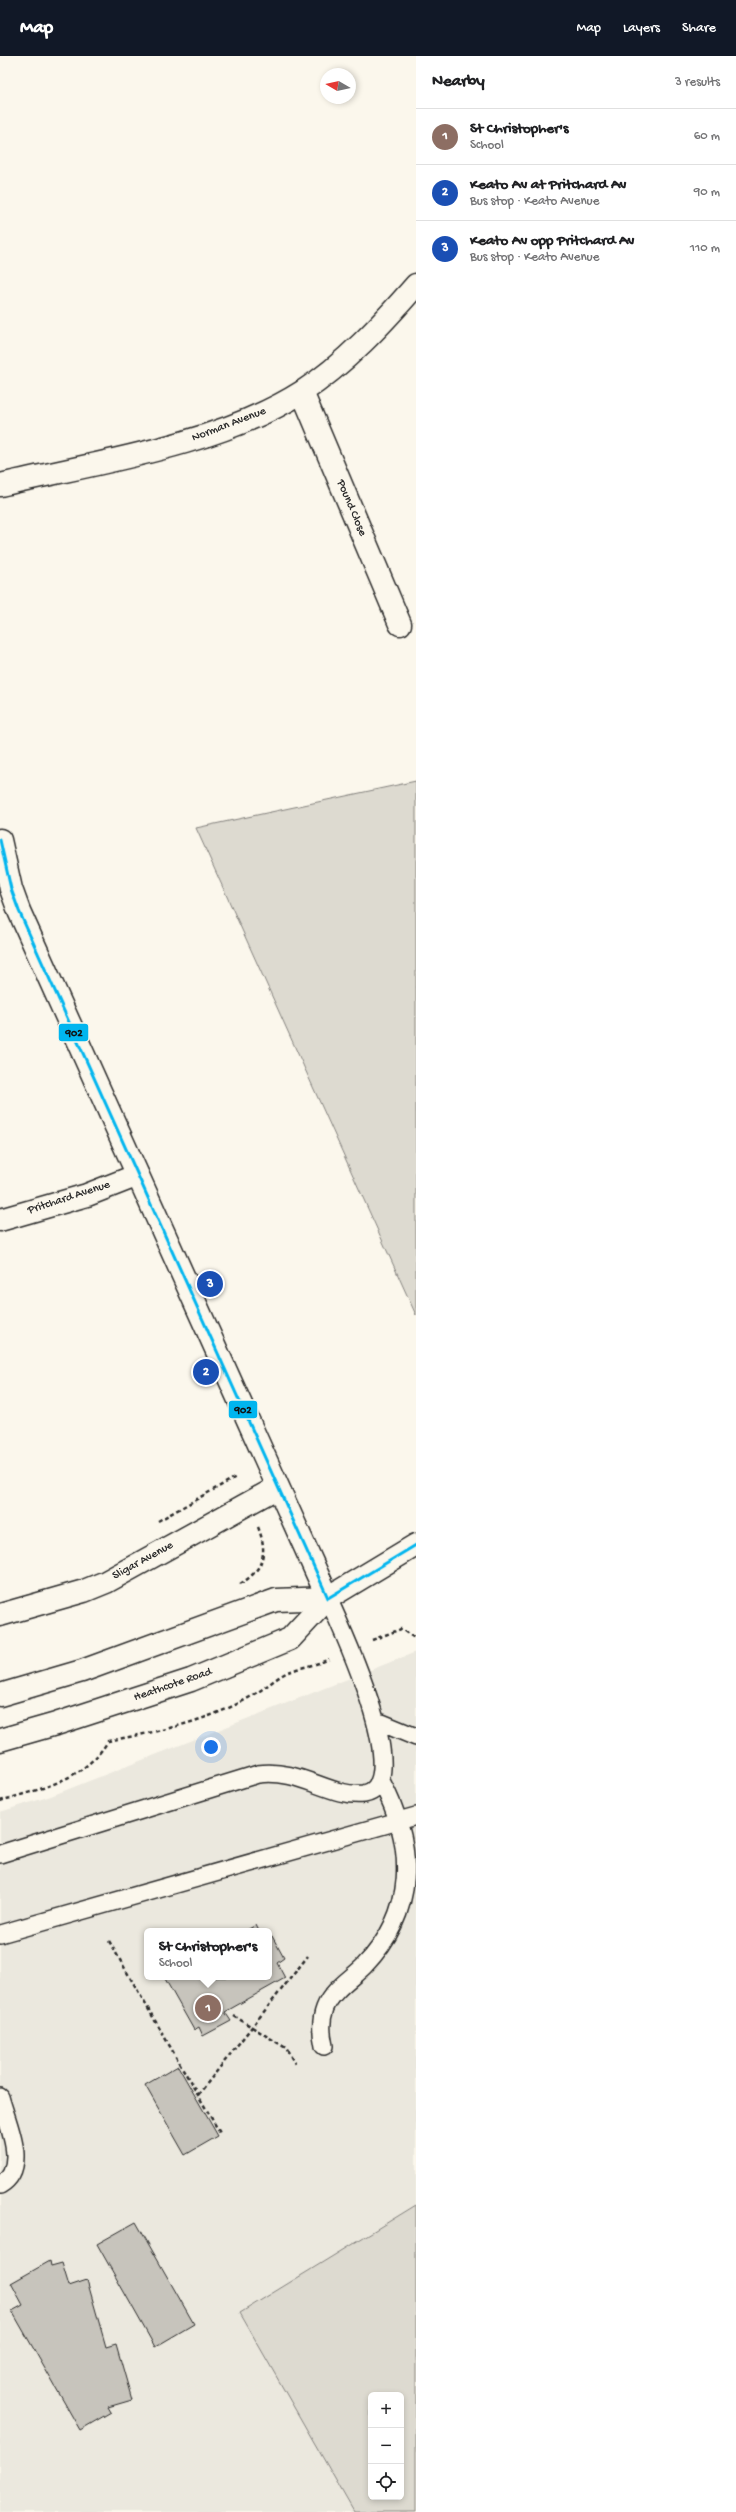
<!DOCTYPE html>
<html lang="en">
<head>
<meta charset="utf-8">
<style>
  :root { --surface:#fff; --page:#f2f2f2; --text:#202124; --muted:#757577; --line:#e0e0e0; --accent:#111827 }
  body { margin:0; font-family:"Gochi Hand",sans-serif; background:var(--page); color:var(--text) }
  .controls { position:absolute; right:12px; bottom:12px; display:grid; overflow:hidden; border-radius:6px; box-shadow:0 2px 6px #0003 }
  .controls button { width:36px; height:36px; display:grid; place-items:center; padding:0; border:0; border-bottom:1px solid var(--line); background:var(--surface); color:var(--text); font:20px sans-serif }
  .compass { position:absolute; left:320px; top:12px; width:36px; height:36px; border-radius:50%; background:var(--surface); box-shadow:0 2px 6px #0003; rotate:279deg }
  .you { position:absolute; left:211px; top:1691px; width:14px; height:14px; margin:-10px; border:3px solid #fff; border-radius:50%; background:#1a73e8; box-shadow:0 0 0 6px #1a73e833 }
  .badge { display:grid; place-items:center; width:26px; height:26px; border-radius:50%; background:var(--accent); color:#fff; font-size:13px; font-weight:700 }
  .pin { position:absolute; translate:-50% -50%; border:2px solid #fff; box-shadow:0 1px 4px #0006 }
  .popup { position:absolute; left:144px; top:1872px; width:128px; height:52px; box-sizing:border-box; display:grid; place-content:center; border-radius:6px; background:var(--surface); filter:drop-shadow(0 1px 3px #0005); font-size:13px; white-space:nowrap; color:var(--muted) }
  .popup b { font-size:15px; color:var(--text) }
  .popup::after { content:''; position:absolute; left:50%; top:100%; margin-left:-8px; border:8px solid transparent; border-top-color:var(--surface) }
  .list { margin:0; padding:0; list-style:none }
  h2 { display:flex; justify-content:space-between; align-items:center; height:52px; margin:0; padding:0 16px; font-size:17px }
  h2 small { font-size:13px; font-weight:400; color:var(--muted) }
  .list li { display:grid; grid-template-columns:26px 1fr auto; gap:12px; align-items:center; box-sizing:border-box; height:56px; padding:0 16px; border-top:1px solid var(--line) }
  .list b { display:block; font-size:15px; white-space:nowrap }
  .list p { margin:0; font-size:13px; white-space:nowrap; color:var(--muted) }
  .list em { font-size:13px; font-style:normal; color:var(--muted) }
  .icon { flex:none; width:22px; height:22px; fill:none; stroke:currentColor; stroke-width:2; stroke-linecap:round; stroke-linejoin:round }
  .map { position:relative; flex:none; width:416px; height:2456px; overflow:hidden }
  header { display:flex; align-items:center; gap:24px; box-sizing:border-box; height:56px; padding:0 20px; background:var(--accent); color:#fff }
  header strong { font-size:19px }
  nav { display:flex; gap:22px; margin-inline-start:auto; font-size:14px }
  main { display:flex }
  aside { flex:1; background:var(--surface) }
  .map>svg:first-child { display:block }
</style>
</head>
<body>
<header>
<strong>Map</strong>
<nav><a>Map</a><a>Layers</a><a>Share</a></nav>
</header>
<main>
<div class="map">
<svg width="416" height="2456" viewBox="0 0 416 2456">
  <rect width="100%" height="100%" fill="#fbf7ec"/>
  <filter id="ink" filterUnits="userSpaceOnUse"><feTurbulence type="fractalNoise" baseFrequency=".025" numOctaves="2"/><feDisplacementMap in="SourceGraphic" scale="8" xChannelSelector="R" yChannelSelector="G"/><feConvolveMatrix kernelMatrix="1 2 1 2 8 2 1 2 1" color-interpolation-filters="sRGB"/></filter>
  <g filter="url(#ink)">
    <path fill="#ebe8de" fill-rule="evenodd" d="M416,1596V2149L240,2257L354,2456H0V1756L51,1740ZM147,1875H269V1921H147Z"/>
    <path fill="#dddad0" stroke="#84827e" fill-rule="evenodd" d="M416,725V1259L196,772Z
      M416,2149V2456H354L240,2257ZM371,2339H401V2441H371Z"/>
    <path fill="#c7c4bc" stroke="#2b2b2b" d="M256,1869L259,1875H245Z
      M272,1880L284,1902L277,1907L285,1922L225,1956L231,1965L203,1980L199,1971L194,1974L164,1921H269V1881Z
      M178,2010L218,2080L185,2099L145,2029Z
      M136,2166L194,2268L155,2291L97,2188Z
      M50,2205L51,2210L62,2207L69,2230L87,2224L106,2291L116,2288L132,2344L108,2351L111,2356L80,2374L12,2255L23,2249L11,2227Z"/>
    <g fill="none" stroke-linecap="round" stroke-linejoin="round">
      <g stroke="#2b2b2b" stroke-width="20">
        <path id="lane" d="M382,1667L416,1681
          M0,1798L258,1718C300,1712 330,1742 364,1738C416,1730 341,1571 328,1542
          M0,1878L416,1760
          M324,1990C321,1977 320,1965 325,1952C332,1934 351,1923 364,1910C416,1856 416,1791 382,1727
          M0,2041C7,2068 30,2111 0,2129"/>
      </g>
      <g stroke="#2b2b2b" stroke-width="25">
        <path id="street" d="M302,336L400,568
          M0,429C95,407 219,389 302,336C345,308 382,268 416,229
          M0,784L11,833L19,855L328,1542
          M0,1164L87,1139L138,1119
          M0,1559L84,1535L106,1526L278,1431"/>
      </g>
      <g stroke="#2b2b2b" stroke-width="25">
        <path id="primary" d="M0,1639L82,1615L276,1544L328,1542
          M0,1684L56,1668L191,1624L290,1583L328,1542L416,1489"/>
      </g>
      <path stroke="#2b2b2b" stroke-width="2.5" stroke-dasharray="4 3" stroke-linecap="butt" d="M158,1465L236,1421
        M240,1528C264,1514 268,1496 258,1471
        M372,1584L401,1573L416,1583
        M0,1745C40,1733 85,1724 108,1685C156,1676 207,1666 250,1641C263,1634 273,1624 286,1617C299,1611 315,1610 329,1603
        M109,1885L220,2077
        M234,1960L286,1992L295,2008
        M198,2039L308,1900"/>
      <use href="#lane" stroke="#fbf7ec" stroke-width="17"/>
      <use href="#street" stroke="#fbf7ec" stroke-width="22"/>
      <use href="#primary" stroke="#fbf7ec" stroke-width="22"/>
      <g stroke="#fbf7ec" stroke-width="6">
        <path id="bus-1" d="M0,784L11,833L19,855L328,1542
          M328,1542L416,1489"/>
      </g>
      <use href="#bus-1" stroke="#00b5ef" stroke-width="3"/>
    </g>
  </g>
  <g text-anchor="middle" dominant-baseline="central" stroke-width="4" stroke-linejoin="round" paint-order="stroke">
    <g font-size="12" fill="#2b2b2b" stroke="#fbf7ec">
      <text transform="translate(229 369) rotate(-21)">Norman Avenue</text>
      <text transform="translate(351 452) rotate(67)">Pound Close</text>
      <text transform="translate(69 1142) rotate(-18)">Pritchard Avenue</text>
      <text transform="translate(143 1505) rotate(-29)">Sligar Avenue</text>
      <text transform="translate(173 1629) rotate(-19)">Heathcote Road</text>
    </g>
  </g>
  <g stroke="#fbf7ec" stroke-width="1.5">
    <rect x="58" y="967" width="31" height="19" rx="4" fill="#00b5ef"/>
    <rect x="228" y="1344" width="30" height="19" rx="4" fill="#00b5ef"/>
  </g>
  <g font-size="11" text-anchor="middle" font-weight="bold" fill="#111">
    <text x="74" y="980">902</text>
    <text x="243" y="1357">902</text>
  </g>
</svg>
<div class="controls">
<button>+</button>
<button>−</button>
<button><svg class="icon" aria-label="locate" viewBox="0 0 24 24"><circle cx="12" cy="12" r="6"/><path d="M12 2v4M12 18v4M2 12h4M18 12h4"/></svg></button>
</div>
<svg class="compass" viewBox="-18 -18 36 36"><path d="M0-13l5 13h-10z" fill="#e53935"/><path d="M0 13l5-13h-10z" fill="#757577"/></svg>
<div class="you"></div>
<div class="pin badge" style="left:208px;top:1952px;background:#8d6e63">1</div>
<div class="popup"><b>St Christopher's</b>School</div>
<div class="pin badge" style="left:206px;top:1316px;background:#1a4fb4">2</div>
<div class="pin badge" style="left:210px;top:1228px;background:#1a4fb4">3</div>
</div>
<aside>
<h2>Nearby<small>3 results</small></h2>
<ul class="list">
<li><span class="badge" style="background:#8d6e63">1</span><div><b>St Christopher's</b><p>School</p></div><em>60 m</em></li>
<li><span class="badge" style="background:#1a4fb4">2</span><div><b>Keato Av at Pritchard Av</b><p>Bus stop · Keato Avenue</p></div><em>90 m</em></li>
<li><span class="badge" style="background:#1a4fb4">3</span><div><b>Keato Av opp Pritchard Av</b><p>Bus stop · Keato Avenue</p></div><em>110 m</em></li>
</ul>
</aside>
</main>
</body>
</html>
